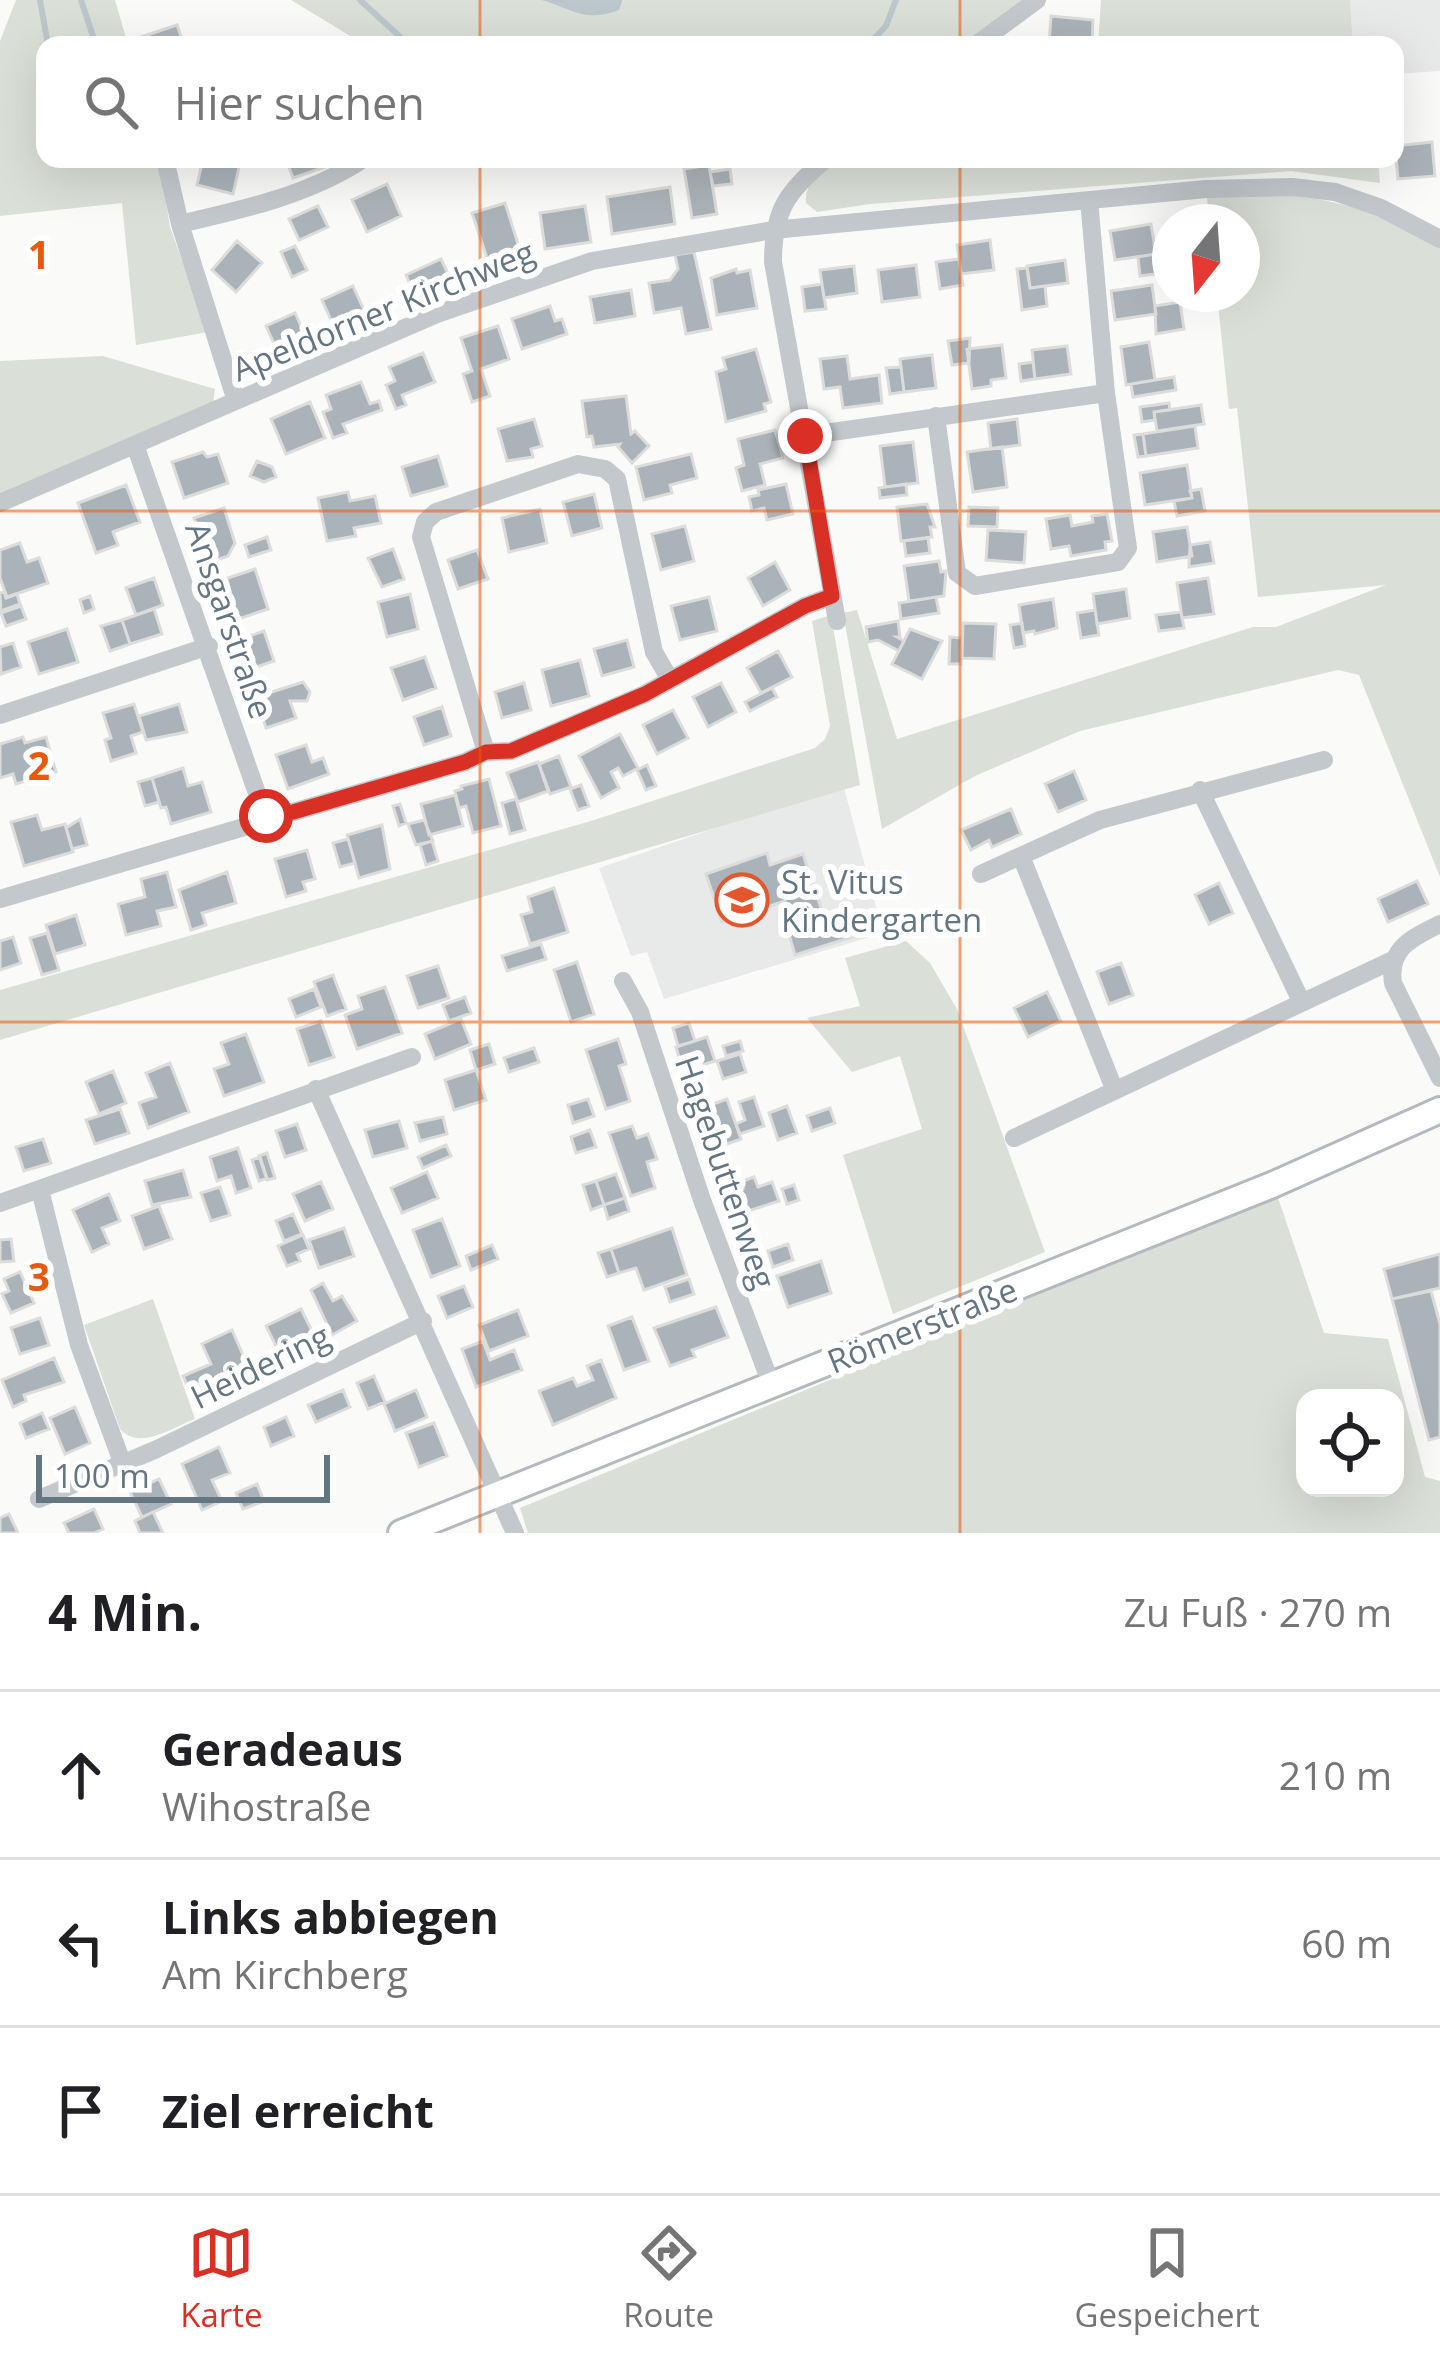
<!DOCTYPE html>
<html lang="de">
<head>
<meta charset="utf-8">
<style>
  :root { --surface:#fff; --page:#f2f2f2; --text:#202124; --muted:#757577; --line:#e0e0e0; --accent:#d93025 }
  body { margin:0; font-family:"Open Sans",sans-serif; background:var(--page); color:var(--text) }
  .controls { position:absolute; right:36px; bottom:36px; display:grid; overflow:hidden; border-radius:24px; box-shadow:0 12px 48px #0002 }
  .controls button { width:108px; height:108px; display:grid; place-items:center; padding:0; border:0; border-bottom:3px solid var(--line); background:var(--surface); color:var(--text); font:60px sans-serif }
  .compass { position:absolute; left:1152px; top:204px; width:108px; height:108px; border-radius:50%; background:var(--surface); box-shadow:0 12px 48px #0002; rotate:197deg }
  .scale { position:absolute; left:36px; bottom:30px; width:294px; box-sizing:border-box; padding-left:12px; border:6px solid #657683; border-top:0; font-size:33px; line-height:42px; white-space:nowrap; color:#657683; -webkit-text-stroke:9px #fff; paint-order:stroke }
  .stop { position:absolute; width:36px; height:36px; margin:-27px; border:9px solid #d93025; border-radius:50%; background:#fff }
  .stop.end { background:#d93025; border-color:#fff; box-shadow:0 3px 12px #0008 }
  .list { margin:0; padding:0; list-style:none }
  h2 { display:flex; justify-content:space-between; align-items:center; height:156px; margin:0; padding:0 48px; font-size:51px }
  h2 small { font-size:39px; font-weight:400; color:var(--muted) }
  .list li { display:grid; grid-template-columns:78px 1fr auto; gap:36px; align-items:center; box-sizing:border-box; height:168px; padding:0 48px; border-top:3px solid var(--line) }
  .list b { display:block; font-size:45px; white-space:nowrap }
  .list p { margin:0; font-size:39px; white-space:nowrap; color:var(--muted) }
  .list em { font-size:39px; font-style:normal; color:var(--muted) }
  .icon { flex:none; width:66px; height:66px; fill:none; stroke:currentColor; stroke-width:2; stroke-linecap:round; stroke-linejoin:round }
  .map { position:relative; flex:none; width:1440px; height:1533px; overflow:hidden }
  .search { position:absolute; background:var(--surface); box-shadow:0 12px 48px #0002; left:36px; right:36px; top:36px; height:132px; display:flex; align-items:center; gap:30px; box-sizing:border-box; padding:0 42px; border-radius:24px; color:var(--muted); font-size:45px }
  .sheet { height:660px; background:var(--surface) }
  nav { display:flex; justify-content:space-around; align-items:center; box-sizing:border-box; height:168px; border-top:3px solid var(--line); background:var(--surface); font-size:33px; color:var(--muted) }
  nav a { display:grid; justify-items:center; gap:6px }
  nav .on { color:var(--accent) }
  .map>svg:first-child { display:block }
</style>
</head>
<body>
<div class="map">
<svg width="1440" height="1533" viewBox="0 0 1440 1533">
  <rect width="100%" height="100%" fill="#fafaf8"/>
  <path fill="#e8e9e9" d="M1350,0H1440V71L1395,74V45H1353Z
    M843,784L883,933L664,999L647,952L631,956L599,868Z"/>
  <path fill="#dadfd7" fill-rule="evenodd" d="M16,0H115L128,45H45V159H159L170,227L208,332L136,345L122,203L0,216V41Z
    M291,0H1025L964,45H365Z
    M1101,0H1350L1353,45H1098Z
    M832,159H1378L1380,183L1291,171L870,204L817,212L806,203C805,182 818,173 832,159Z
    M1283,195C1351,201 1381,216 1440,246V877L1359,675L1338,670L1080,731L975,776L882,829L843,613L857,610L897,739L1253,627H1276L1386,585L1258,597L1237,408L1229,409L1217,294H1242V222H1209L1207,197Z
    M103,356L215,389L213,404L0,494V361Z
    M831,615L860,785L0,1040V990L591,821L815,748L825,739L830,726L812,621Z
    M906,941L930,963L957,1009L1045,1252L893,1314L843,1155L922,1129L900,1056L852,1072L807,1018L860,1006L845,958Z
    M1277,1195L1324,1333L1388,1339L1425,1477L1440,1481V1533H528L520,1508ZM1305,1398H1395V1488H1305Z
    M153,1299L195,1419C171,1428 140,1451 120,1429L84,1325Z"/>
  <path fill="#bbc7cb" d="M542,0H622V1L619,10C585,23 572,9 542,0Z"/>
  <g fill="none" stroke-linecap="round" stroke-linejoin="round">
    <path stroke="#bbc7cb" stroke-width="6" d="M40,0L48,45
      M81,0L96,45
      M360,0L409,45
      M868,45L886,26L896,0"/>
  </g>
  <path fill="#aab3b9" stroke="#dcdcda" stroke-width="3" d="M1051,16L1093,20L1092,45H1049Z
    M177,25L184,45H144L141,37Z
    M1432,142L1435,176L1398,179L1395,146Z
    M203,159L240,163L233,194L197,185Z
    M286,159H329L331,165L293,178Z
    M709,165L717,214L692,218L684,169Z
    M730,169L732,184L713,186L710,172Z
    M387,184L401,216L367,232L352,200Z
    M670,187L675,224L612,234L607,197Z
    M505,203L520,250L488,261L472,213Z
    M318,206L328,227L299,240L289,219Z
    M585,206L591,242L545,249L540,213Z
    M1151,224L1156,254L1115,260L1110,231Z
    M990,240L994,270L961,274L957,245Z
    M237,241L262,263L236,292L212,270Z
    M1166,243L1170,272L1140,276L1138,257L1156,254L1154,245Z
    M295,246L307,270L292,277L281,252Z
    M694,252L711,329L686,334L681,308L654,313L649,283L670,280L678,269L675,255Z
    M441,259L452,282L416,298L406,275Z
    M959,259L963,285L940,289L936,262Z
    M1065,260L1068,283L1030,288L1027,266Z
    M916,265L920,297L882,302L878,270Z
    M854,266L857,293L824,298L820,270Z
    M1027,268L1030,288L1045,286L1047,306L1022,310L1017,269Z
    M736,269L737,273L750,270L757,308L717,315L711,278Z
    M822,284L826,309L805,311L802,287Z
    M1152,285L1156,314L1115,320L1111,291Z
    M353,286L367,317L336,331L322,300Z
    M631,290L635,316L595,323L590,297Z
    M1180,302L1184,329L1156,334L1155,306Z
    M550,306L555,321L562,319L567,334L522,349L512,319Z
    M295,313L311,348L282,361L266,326Z
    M498,326L509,359L481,369L490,396L472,402L463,374L472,371L461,338Z
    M970,338L969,363L952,365L948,341Z
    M1149,342L1155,380L1126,385L1121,347Z
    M1002,345L1006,378L991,380V386L972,389L967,349Z
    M1067,346L1071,374L1035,379L1032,350Z
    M756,349L771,402L764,404L766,411L726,422L716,372L726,369L723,358Z
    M423,353L435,382L402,395L406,405L396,409L386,385L395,381L389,367Z
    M932,355L936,388L904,392L900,359Z
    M847,356L850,379L879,375L882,403L843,408L840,387L824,389L820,359Z
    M1033,362L1035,379L1021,381L1019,364Z
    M901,367L904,392L890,394L886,368Z
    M1174,377L1176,390L1133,397L1131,384Z
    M361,382L370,404L379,401L382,410L343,424L347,433L333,438L323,412L331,409L326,395Z
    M626,396L631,434L635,431L649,446L632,463L618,447L620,444L594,447L592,436L587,437L582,401Z
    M310,402L325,438L286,454L271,419Z
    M1169,403L1170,410L1154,412L1155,420L1142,422L1140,407Z
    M1201,405L1204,424L1157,431L1154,412Z
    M534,419L542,446L531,449L533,457L507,461L498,429Z
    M1017,419L1020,445L991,449L988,423Z
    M1195,426L1198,448L1146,456L1143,434Z
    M775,430L783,458L760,464L765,485L742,491L736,468L744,465L738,439Z
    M1143,434L1146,456L1138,457L1134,435Z
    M913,442L918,483L885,487L880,446Z
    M1002,447L1007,487L973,492L967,452Z
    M203,452L207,457L218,454L228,483L184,498L172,462Z
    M691,454L697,478L670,485L672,493L644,500L636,467Z
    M438,456L447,486L411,496L402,467Z
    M257,461L272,467L276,477L264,482L250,476Z
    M1187,465L1192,498L1145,505L1140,473Z
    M786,484L793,514L767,520L764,508L752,511L749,497L759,495L758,490Z
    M906,484L907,495L880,498L879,488Z
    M126,485L140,522L113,532L118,545L96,553L78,503Z
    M1201,489L1205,511L1177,516L1174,501L1192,498L1190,491Z
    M348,492L350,501L375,496L381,523L354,528L356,536L327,541L318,498Z
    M594,494L602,528L572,536L563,502Z
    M927,504L935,527H930L932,537L901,541L897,507Z
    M969,507L998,508L997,527L968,526Z
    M224,508L235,543L228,556L208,563L194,518Z
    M540,509L547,543L509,552L502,518Z
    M1107,514L1112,541L1105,542L1106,550L1071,556L1069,546L1051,549L1046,519L1070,515L1072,526L1093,522L1092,516Z
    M685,526L694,561L661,570L652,534Z
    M1187,527L1192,556L1157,562L1153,532Z
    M988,530L1026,532L1024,563L986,560Z
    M267,537L271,550L249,557L245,545Z
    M928,538L930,553L906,556L904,541Z
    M1210,542L1214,563L1189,567L1190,545Z
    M20,543L27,562L39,558L48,583L7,597L0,578V550Z
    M393,549L404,579L382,587L368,558Z
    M477,550L488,579L458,589L448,560Z
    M939,561L941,572L946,571L944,596L909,601L904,566Z
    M775,562L790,590L763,606L748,578Z
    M255,569L268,609L229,622L216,582Z
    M154,578L163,605L136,615L126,588Z
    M1208,578L1214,614L1182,618L1177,583Z
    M1126,589L1130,618L1097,624L1093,594Z
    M4,592L6,598L17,594L20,604L1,611L0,593Z
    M410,594L418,629L387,637L378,602Z
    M90,596L94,609L84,613L80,600Z
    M709,597L717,631L680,640L671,606Z
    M936,597L939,613L901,619L899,603Z
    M1053,599L1057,628L1035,634L1034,631L1023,633L1019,605Z
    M21,606L26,619L6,626L1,613Z
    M154,609L162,634L130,644L122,620Z
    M1095,610L1099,635L1081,638L1077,613Z
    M1181,612L1184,628L1159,631L1156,615Z
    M122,620L130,644L110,651L101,626Z
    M898,621L900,637H897L904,641L899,651L878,640L868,642L866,627Z
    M963,623L996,624L994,659L962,658Z
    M1022,623L1025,646L1014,648L1010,625Z
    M67,629L78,662L39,674L28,642Z
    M910,629L942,641L922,679L892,664Z
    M264,631L274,661L245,671L235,641Z
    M950,637L962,638L961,664H949Z
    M627,640L634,667L602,676L594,649Z
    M13,643L21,667L1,674L0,647Z
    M778,651L792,677L761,693L747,668Z
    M425,657L436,688L403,700L391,668Z
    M580,660L589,696L551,706L542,670Z
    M303,682L310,692L307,701H290L296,718L266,728L256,697Z
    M524,683L531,710L502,718L495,692Z
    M721,683L736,712L708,727L693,697Z
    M772,688L777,697L750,711L745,702Z
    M134,704L143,732L131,736L136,753L111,761L105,740L111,738L103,713Z
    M179,704L187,732L146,740L139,716Z
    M442,707L451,736L424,745L414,717Z
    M673,710L688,738L657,754L643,725Z
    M620,734L638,768L623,776L618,768L611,772L619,788L601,798L579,756Z
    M23,737L25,743L46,737L56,772L16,784L13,774L0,778V744Z
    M306,745L312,762L323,758L329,774L288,789L276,755Z
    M559,756L571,787L550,794L539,764Z
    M538,762L548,791L518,802L507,773Z
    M647,765L656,786L646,790L637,770Z
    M183,768L188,786L202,782L211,812L171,824L166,807L161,808L152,778Z
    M1074,771L1086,800L1058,812L1045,784Z
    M152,778L159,802L145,806L138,782Z
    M489,779L501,826L473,833L466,806L459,808L455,791L462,789L461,786Z
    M581,785L589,806L578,810L570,789Z
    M455,795L463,826L429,835L421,804Z
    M516,799L525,830L510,834L502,803Z
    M400,804L406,823L399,826L393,806Z
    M1011,809L1021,834L992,847L989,840L971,850L961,830Z
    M37,815L42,830L65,824L73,852L24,866L11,822Z
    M80,819L87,845L72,849L66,828Z
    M424,820L433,841L416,845L408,824Z
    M382,825L390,869L359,878L347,835Z
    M348,839L355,863L340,867L333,843Z
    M432,841L438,861L426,865L420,845Z
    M307,850L315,879L303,882L306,891L286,897L275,859Z
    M767,853L770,865L803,854L822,911L791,921L785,901L722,922L706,874Z
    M167,872L176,907L157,911L161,926L126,935L118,904L145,897L141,879Z
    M227,872L236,903L202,913L206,925L191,930L179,890Z
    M1417,881L1428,904L1388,922L1378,899Z
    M1219,883L1233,913L1209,924L1195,895Z
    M554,888L568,932L530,944L521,915L532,912L528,897Z
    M861,909L868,932L795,955L788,931Z
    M816,913L818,922L797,929L794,920Z
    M76,915L85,945L55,954L46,925Z
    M47,933L59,970L42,975L30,938Z
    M13,937L21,963L0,970V941Z
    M541,944L546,959L507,971L502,956Z
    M577,962L594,1014L571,1022L554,970Z
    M1121,963L1133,995L1109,1004L1097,972Z
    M438,966L449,998L418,1008L407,976Z
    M333,975L346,1009L327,1016L314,982Z
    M385,987L402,1033L357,1049L345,1015L362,1009L358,996Z
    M314,989L321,1007L296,1017L289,999Z
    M1047,992L1061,1021L1028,1037L1014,1008Z
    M465,997L471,1013L449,1021L443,1005Z
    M461,1019L471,1044L435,1059L425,1034Z
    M321,1021L334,1057L309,1065L297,1029Z
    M689,1023L695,1041L678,1046L673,1028Z
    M246,1034L264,1082L224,1096L214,1069L229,1064L221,1043Z
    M707,1037L715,1061L683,1071L676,1047Z
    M618,1039L626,1064L619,1066L630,1101L606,1109L586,1050Z
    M740,1041L743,1051L726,1056L723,1046Z
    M489,1044L495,1064L476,1070L470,1050Z
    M534,1048L539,1062L509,1072L504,1058Z
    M740,1054L746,1072L723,1079L717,1061Z
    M170,1063L189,1112L148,1128L139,1103L156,1097L146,1073Z
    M476,1070L486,1100L454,1110L445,1080Z
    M113,1071L126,1103L99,1114L86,1082Z
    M754,1097L764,1126L740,1134L736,1124L745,1120L739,1102Z
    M588,1099L594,1116L573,1123L568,1105Z
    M727,1099L741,1139L716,1148L702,1108Z
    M787,1106L797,1133L778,1140L769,1113Z
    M830,1108L835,1123L812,1131L807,1116Z
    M120,1109L129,1133L95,1144L86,1120Z
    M443,1117L447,1134L420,1141L415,1123Z
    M399,1121L407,1148L373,1157L365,1130Z
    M297,1124L306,1150L285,1157L276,1131Z
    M632,1126L637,1138L648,1134L657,1159L647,1162L655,1188L631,1196L609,1133Z
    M590,1130L596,1147L576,1153L571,1137Z
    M43,1139L51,1163L24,1171L16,1147Z
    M446,1145L451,1156L423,1168L418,1157Z
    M238,1148L251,1188L236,1193L231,1176L217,1181L210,1157Z
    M267,1153L275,1178L267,1180L259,1156Z
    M260,1157L267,1178L259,1181L252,1160Z
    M183,1170L191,1197L152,1205L145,1181Z
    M427,1172L438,1198L402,1213L391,1188Z
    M616,1174L625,1198L604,1205L596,1181Z
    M754,1177L758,1187L772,1182L779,1201L739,1214L731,1192L743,1188L740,1182Z
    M596,1181L604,1205L591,1210L583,1185Z
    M321,1182L333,1209L305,1221L293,1194Z
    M794,1185L799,1200L787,1204L782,1189Z
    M220,1187L230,1215L211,1221L201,1193Z
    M109,1194L120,1221L102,1228L109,1244L92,1252L73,1210Z
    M625,1198L629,1211L608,1219L604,1205Z
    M159,1206L172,1239L144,1249L132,1216Z
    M293,1214L302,1234L284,1241L276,1221Z
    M442,1219L460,1266L431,1277L413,1230Z
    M344,1228L354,1256L319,1268L309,1240Z
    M672,1228L687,1275L644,1290L636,1268L619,1273L611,1249Z
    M303,1235L309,1249L297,1254L300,1261L287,1266L278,1246Z
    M11,1239L14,1261L0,1262V1240Z
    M788,1244L793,1260L773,1267L768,1251Z
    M492,1245L498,1259L471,1270L466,1256Z
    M611,1249L619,1273L607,1277L598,1253Z
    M1440,1254V1288L1392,1299L1384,1269Z
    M821,1261L831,1293L788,1307L777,1276Z
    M20,1272L34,1303L11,1313L2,1294L9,1291L4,1279Z
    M689,1279L694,1294L670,1302L665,1287Z
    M323,1283L333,1301L342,1296L357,1321L332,1335L311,1290Z
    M464,1286L473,1307L447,1318L438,1296Z
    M1431,1291L1440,1324V1437L1429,1440L1392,1299Z
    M716,1307L728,1337L692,1350L695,1357L670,1366L654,1328Z
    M301,1309L320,1347L285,1364L266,1326Z
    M518,1310L528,1336L489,1351L479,1325Z
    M632,1317L649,1361L624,1370L608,1326Z
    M40,1318L49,1345L20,1354L11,1328Z
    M232,1330L253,1378L195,1403L183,1376L211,1364L202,1344Z
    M483,1341L490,1360L514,1350L522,1370L476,1387L462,1349Z
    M54,1358L64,1382L24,1395L26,1401L13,1407L2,1380Z
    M601,1360L616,1398L553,1425L539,1391L573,1378L577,1386L593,1380L587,1366Z
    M374,1376L385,1402L368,1409L357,1383Z
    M343,1390L350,1407L316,1422L308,1405Z
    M416,1390L427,1417L395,1431L384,1404Z
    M75,1407L90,1443L65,1454L50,1418Z
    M42,1413L49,1429L26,1438L20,1423Z
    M286,1417L294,1436L271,1446L264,1427Z
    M434,1423L447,1456L419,1467L406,1433Z
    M219,1447L230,1473L212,1480L222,1501L202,1510L182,1464Z
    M159,1479L171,1504L142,1517L130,1492Z
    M257,1484L264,1501L243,1509L236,1493Z
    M94,1509L103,1529L94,1533H69L64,1523Z
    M153,1512L163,1533H140L135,1521Z
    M9,1514L18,1533H0V1518Z"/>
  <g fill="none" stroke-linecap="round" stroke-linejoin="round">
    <g stroke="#b3babf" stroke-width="30">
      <path id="secondary" d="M401,1533L1272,1185L1440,1110"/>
    </g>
    <path stroke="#c3c8cc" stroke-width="18" d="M976,45L1037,0
      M165,159L180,224L236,401
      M826,159C787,191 773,211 773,262L837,621
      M180,224C241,210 305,196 359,162
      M936,416L957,573L975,586L1118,562L1128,548L1106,393L1089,200
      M804,436L1106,393
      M135,445L265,816
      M0,503L437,314L592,261L773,230L1206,189L1292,187L1335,192L1381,208L1440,239
      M0,715L209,646
      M486,752L421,537L425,522L436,512L578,464L605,469L617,479L654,652L669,678
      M1200,790L1302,1003
      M1021,856L1115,1091
      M981,874L1100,820L1324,760
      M0,899L244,827L265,816L293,812L465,762L486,752L511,751L645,694L805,606L832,596
      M1440,924C1412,938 1388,948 1393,983L1440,1078
      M623,981L640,1012L702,1200L771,1384
      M316,1089L515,1533
      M1014,1138L1393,960
      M40,1190L79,1345L122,1462
      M0,1203L412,1057
      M39,1499L157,1449L423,1321"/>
    <use href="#secondary" stroke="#fff" stroke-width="24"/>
  </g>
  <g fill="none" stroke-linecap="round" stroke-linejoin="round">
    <path stroke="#d93025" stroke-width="15" d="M266,816L293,812L465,762L486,752L511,751L645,694L805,606L832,596L805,436"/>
  </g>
  <path fill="none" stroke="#e8590c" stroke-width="3" stroke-opacity="0.55" d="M480,0V45M960,0V45M480,159V1533M960,159V1533M0,511H1440M0,1022H1440"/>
  <defs>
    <g id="school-ring" transform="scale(2.7)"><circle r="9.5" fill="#fff" stroke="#e4572e" stroke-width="1.5"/><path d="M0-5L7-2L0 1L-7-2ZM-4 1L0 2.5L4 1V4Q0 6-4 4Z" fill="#e4572e"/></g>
  </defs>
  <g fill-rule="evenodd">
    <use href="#school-ring" x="742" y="900"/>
  </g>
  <g text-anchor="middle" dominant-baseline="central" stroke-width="12" stroke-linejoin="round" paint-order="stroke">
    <g font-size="33" fill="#657683" stroke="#fff">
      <text transform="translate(383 310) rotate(-22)">Apeldorner Kirchweg</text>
      <text transform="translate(230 620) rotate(71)">Ansgarstraße</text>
      <text transform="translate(726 1172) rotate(71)">Hagebuttenweg</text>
      <text transform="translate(922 1325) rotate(-22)">Römerstraße</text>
      <text transform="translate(260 1366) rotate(-26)">Heidering</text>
    </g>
    <g font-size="33" fill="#657683" stroke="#fff" text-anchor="start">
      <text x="781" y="881">St. Vitus<tspan x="781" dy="38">Kindergarten</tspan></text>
    </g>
  </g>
  <g font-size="39" text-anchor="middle" font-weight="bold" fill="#e8590c" stroke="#fff" stroke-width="12" stroke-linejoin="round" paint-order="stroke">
    <text x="39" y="269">1</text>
    <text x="39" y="780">2</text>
    <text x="39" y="1291">3</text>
  </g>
</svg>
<div class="controls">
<button><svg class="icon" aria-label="locate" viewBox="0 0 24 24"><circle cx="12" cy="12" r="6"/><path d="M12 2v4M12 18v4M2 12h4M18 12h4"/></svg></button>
</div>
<svg class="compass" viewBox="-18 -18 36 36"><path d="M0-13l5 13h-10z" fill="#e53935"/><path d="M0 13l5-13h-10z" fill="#757577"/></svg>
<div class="scale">100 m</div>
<div class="stop" style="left:266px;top:816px"></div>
<div class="stop end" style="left:805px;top:436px"></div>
<div class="search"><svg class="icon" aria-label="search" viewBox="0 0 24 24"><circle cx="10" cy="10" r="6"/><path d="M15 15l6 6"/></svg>Hier suchen</div>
</div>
<section class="sheet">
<h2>4 Min.<small>Zu Fuß · 270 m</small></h2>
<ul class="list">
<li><svg class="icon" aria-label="ahead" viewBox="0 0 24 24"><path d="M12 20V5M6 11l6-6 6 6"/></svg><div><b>Geradeaus</b><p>Wihostraße</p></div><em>210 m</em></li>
<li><svg class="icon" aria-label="left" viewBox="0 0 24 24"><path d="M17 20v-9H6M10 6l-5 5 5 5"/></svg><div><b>Links abbiegen</b><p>Am Kirchberg</p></div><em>60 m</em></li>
<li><svg class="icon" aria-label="arrive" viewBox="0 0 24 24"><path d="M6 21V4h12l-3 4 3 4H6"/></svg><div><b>Ziel erreicht</b></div></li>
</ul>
</section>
<nav>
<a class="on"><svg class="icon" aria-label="map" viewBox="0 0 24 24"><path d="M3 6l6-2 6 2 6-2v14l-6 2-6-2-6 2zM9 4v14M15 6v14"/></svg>Karte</a>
<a><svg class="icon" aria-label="directions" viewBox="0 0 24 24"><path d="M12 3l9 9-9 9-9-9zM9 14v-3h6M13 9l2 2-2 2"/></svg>Route</a>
<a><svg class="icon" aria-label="saved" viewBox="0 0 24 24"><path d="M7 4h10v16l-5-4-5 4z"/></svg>Gespeichert</a>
</nav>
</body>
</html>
